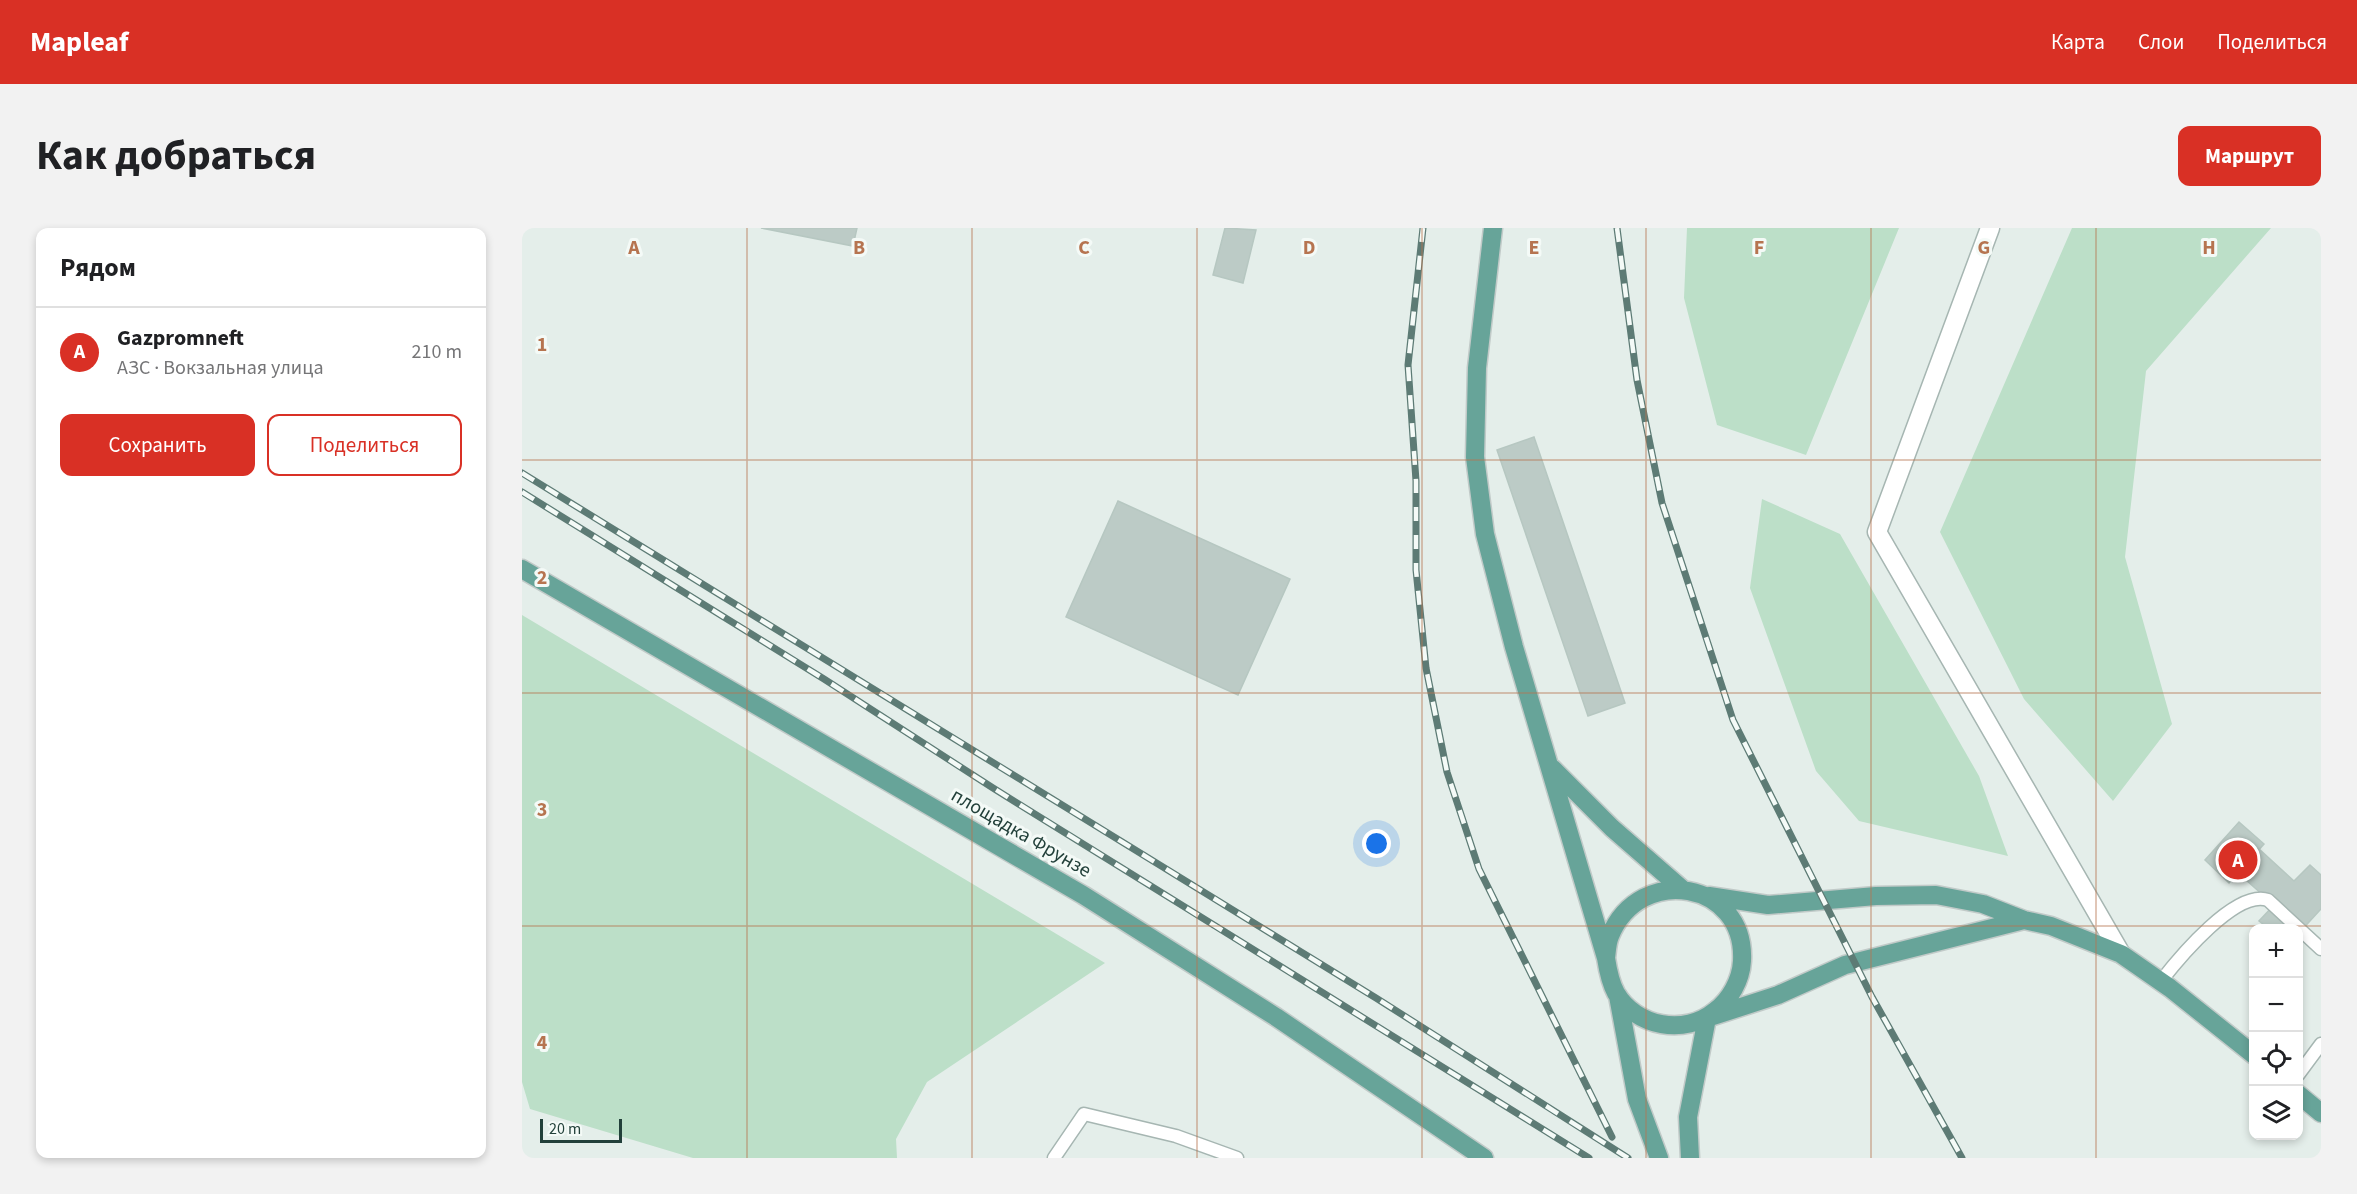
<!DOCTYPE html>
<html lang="ru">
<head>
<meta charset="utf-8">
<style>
  :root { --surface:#fff; --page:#f2f2f2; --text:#202124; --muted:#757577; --line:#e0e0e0; --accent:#d93025 }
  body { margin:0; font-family:"Source Sans 3",sans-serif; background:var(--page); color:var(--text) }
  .controls { position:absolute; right:18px; bottom:18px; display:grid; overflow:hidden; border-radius:12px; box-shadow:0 3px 9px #0003 }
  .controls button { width:54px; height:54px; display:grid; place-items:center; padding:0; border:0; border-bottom:2px solid var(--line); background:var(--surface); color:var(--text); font:30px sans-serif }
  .scale { position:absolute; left:18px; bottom:15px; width:82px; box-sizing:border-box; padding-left:6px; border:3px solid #22403a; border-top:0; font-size:16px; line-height:21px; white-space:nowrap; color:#22403a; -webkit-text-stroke:4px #f4faf7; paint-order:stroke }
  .you { position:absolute; left:855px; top:616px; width:21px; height:21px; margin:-15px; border:4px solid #fff; border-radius:50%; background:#1a73e8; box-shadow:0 0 0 9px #1a73e833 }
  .badge { display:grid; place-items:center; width:39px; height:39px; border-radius:50%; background:var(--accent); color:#fff; font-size:20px; font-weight:700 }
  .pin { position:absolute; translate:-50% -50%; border:3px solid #fff; box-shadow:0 2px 6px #0006 }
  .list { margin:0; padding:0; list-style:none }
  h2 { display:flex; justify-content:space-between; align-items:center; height:78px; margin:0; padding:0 24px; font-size:26px }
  h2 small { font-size:20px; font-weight:400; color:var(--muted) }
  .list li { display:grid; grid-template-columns:39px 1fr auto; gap:18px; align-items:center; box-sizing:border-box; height:90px; padding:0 24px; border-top:2px solid var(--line) }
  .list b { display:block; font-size:22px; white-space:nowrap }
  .list p { margin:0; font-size:20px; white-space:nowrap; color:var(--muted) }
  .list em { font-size:20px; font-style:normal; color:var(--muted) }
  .actions { display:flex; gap:12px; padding:18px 24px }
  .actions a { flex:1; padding:14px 0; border:2px solid var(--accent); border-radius:12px; text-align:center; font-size:21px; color:var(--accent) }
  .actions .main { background:var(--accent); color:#fff }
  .icon { flex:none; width:33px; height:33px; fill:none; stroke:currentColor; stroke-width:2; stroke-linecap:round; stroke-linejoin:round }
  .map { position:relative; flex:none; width:1799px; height:930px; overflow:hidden; border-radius:12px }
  header { display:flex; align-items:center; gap:36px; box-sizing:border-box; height:84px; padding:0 30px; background:var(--accent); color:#fff }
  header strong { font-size:28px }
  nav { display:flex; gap:33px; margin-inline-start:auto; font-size:21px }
  .intro { display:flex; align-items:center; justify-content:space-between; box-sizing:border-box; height:144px; padding:0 36px }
  h1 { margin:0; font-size:42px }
  .button { padding:15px 27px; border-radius:12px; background:var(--accent); color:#fff; font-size:21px; font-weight:700 }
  main { display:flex; gap:36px; padding:0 36px }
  aside { flex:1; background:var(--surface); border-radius:12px; box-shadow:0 3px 9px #0003 }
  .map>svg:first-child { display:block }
</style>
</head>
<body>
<header>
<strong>Mapleaf</strong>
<nav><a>Карта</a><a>Слои</a><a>Поделиться</a></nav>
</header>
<div class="intro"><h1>Как добраться</h1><a class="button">Маршрут</a></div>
<main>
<aside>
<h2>Рядом<small></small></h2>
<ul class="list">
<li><span class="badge">A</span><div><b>Gazpromneft</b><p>АЗС · Вокзальная улица</p></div><em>210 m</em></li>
</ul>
<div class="actions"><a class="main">Сохранить</a><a>Поделиться</a></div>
</aside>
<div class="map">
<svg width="1799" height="930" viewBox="0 0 1799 930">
  <rect width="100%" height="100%" fill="#e4eeea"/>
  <path fill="#bcdfc8" d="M1165,0H1377L1284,227L1195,197L1162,70Z
    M1550,0H1749L1624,143L1603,329L1650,496L1591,573L1502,471L1418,304Z
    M1240,271L1318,306L1457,548L1486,628L1337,593L1294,543L1228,360Z
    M0,387L583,735L405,854L374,911L375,930H171L8,881L0,854Z"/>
  <path fill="#bccbc6" stroke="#b6c7c1" stroke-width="1.5" d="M239,0H335L331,18Z
    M703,0L734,2L721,55L691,47Z
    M1012,209L1103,475L1066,488L975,222Z
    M596,273L768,351L716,467L544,389Z
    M1717,594L1742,616L1707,655L1683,632Z
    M1736,620L1772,653L1788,637L1799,647V681L1776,706V700H1746L1737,693L1752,677L1714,643Z"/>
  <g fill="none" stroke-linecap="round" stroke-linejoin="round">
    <g stroke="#a6b6b2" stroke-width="15">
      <path id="service" d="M1639,753C1657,730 1714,661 1746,672L1799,721
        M1776,847L1799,816
        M532,930L562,886L654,908L715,930"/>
    </g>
    <g stroke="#a6b6b2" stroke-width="21">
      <path id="minor" d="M1468,0L1355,304L1599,726"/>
    </g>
    <g stroke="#c1cac8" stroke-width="21">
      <path id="primary" d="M971,0L955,140L953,229L963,306L992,419L1084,730C1086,743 1088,754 1094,765C1114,799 1163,808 1193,783C1208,772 1219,752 1220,733C1224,653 1118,635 1088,708C1085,715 1085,723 1084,730
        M0,341L561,667L754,789L962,930
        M1030,540L1090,600L1160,661
        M1187,668L1246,677L1354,668L1414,667L1461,676L1502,692L1529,698L1599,726L1648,760L1732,827
        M1096,768L1115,871L1137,930
        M1776,866L1799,885
        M1168,930L1166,889L1185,790L1256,767L1323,737L1502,692"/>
    </g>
    <use href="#service" stroke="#fff" stroke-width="12"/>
    <use href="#minor" stroke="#fff" stroke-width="18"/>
    <use href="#primary" stroke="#67a499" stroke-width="18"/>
    <g stroke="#5d7b75" stroke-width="7">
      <path id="rail" d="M901,0L886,137L894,253V342L904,440L925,544L957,641L1090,909
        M1095,0L1115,152L1140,275L1211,492L1350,769L1440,930
        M0,245L854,770L1106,930
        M0,264L302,451L471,560L1067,930"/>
    </g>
    <use href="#rail" stroke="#f4faf7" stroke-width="4.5" stroke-dasharray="14" stroke-linecap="butt"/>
  </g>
  <path fill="none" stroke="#b67450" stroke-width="1.5" stroke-opacity="0.55" d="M225,0V930M450,0V930M675,0V930M900,0V930M1124,0V930M1349,0V930M1574,0V930M0,232H1799M0,465H1799M0,698H1799"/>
  <g text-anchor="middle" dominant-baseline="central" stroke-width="6" stroke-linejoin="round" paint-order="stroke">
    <g font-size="20" fill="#22403a" stroke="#f4faf7">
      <text transform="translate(499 605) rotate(30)">площадка Фрунзе</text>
    </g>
  </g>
  <g font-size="20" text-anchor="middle" font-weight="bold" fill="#b67450" stroke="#f4faf7" stroke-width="6" stroke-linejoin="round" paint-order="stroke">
    <text x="112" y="26">A</text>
    <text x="337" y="26">B</text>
    <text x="562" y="26">C</text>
    <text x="787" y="26">D</text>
    <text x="1012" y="26">E</text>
    <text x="1237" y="26">F</text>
    <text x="1462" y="26">G</text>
    <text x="1687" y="26">H</text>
    <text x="20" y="123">1</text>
    <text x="20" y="356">2</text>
    <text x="20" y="588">3</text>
    <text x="20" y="821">4</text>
  </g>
</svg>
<div class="controls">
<button>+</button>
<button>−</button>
<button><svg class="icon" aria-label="locate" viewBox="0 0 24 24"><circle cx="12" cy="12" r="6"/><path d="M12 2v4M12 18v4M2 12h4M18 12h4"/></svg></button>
<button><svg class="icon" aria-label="layers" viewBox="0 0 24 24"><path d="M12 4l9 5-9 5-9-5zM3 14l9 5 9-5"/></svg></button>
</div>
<div class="scale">20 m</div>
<div class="you"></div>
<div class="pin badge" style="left:1716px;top:632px">A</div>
</div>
</main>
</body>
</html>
